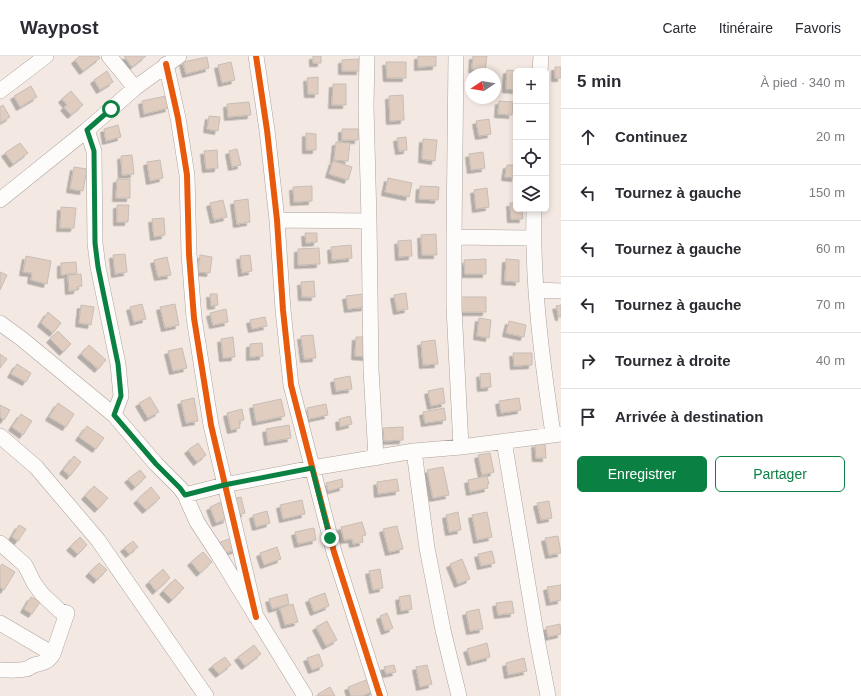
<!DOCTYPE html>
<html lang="fr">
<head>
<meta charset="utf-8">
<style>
  :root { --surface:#fff; --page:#f7f7f7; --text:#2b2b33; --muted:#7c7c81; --line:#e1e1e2; --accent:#0b8043 }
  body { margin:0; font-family:Arial,sans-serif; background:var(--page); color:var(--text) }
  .controls { position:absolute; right:12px; top:12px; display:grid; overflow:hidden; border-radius:6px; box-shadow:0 2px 6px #0003 }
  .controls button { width:36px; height:36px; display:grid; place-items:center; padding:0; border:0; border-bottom:1px solid var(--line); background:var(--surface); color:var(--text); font:20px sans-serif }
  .compass { position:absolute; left:465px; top:12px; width:36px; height:36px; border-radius:50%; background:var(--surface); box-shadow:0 2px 6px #0003; rotate:258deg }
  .stop { position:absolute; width:12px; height:12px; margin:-9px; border:3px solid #0b8043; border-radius:50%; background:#fff }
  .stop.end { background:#0b8043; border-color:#fff; box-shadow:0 1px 4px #0008 }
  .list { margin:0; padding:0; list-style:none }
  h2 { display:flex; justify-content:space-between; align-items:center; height:52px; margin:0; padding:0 16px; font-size:17px }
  h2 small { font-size:13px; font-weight:400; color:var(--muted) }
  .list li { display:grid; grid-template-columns:26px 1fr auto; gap:12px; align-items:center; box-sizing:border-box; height:56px; padding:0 16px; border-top:1px solid var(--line) }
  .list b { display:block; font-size:15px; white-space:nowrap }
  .list em { font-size:13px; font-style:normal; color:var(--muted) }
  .actions { display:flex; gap:8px; padding:12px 16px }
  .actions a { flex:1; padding:9px 0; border:1px solid var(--accent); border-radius:6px; text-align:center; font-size:14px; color:var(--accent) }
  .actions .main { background:var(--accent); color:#fff }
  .icon { flex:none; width:22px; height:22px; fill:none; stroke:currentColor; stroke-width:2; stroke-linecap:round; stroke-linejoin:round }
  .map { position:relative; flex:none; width:561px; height:640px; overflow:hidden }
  header { display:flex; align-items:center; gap:24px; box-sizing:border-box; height:56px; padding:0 20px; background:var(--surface); border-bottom:1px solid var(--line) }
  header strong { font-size:19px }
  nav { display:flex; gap:22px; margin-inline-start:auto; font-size:14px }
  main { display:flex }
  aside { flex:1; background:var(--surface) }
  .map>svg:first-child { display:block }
</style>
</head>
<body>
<header>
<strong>Waypost</strong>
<nav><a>Carte</a><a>Itinéraire</a><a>Favoris</a></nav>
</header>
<main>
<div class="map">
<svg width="561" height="640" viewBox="0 0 561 640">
  <defs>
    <filter id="shadow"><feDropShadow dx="-3.5" dy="3.5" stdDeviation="0" flood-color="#0004"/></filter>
  </defs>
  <rect width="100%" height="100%" fill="#f4e9e2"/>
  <path fill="#e1cdbf" stroke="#c6bdb7" filter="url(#shadow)" d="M80,0H98L100,2L83,15L75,4Z
    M124,0H146L132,11Z
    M313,0H321V7H313Z
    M418,0H436V10L418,11Z
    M473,0H487L485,14L472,13Z
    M207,1L209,12L186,18L183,6Z
    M359,3L360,15H342V4Z
    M231,6L235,24L222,27L218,9Z
    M386,6H406V22H387Z
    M555,11H561V22H555Z
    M507,14L521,15H516V34L506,33Z
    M107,15L113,26L100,34L94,24Z
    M318,21V38H308L307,22Z
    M333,28H346V49H332Z
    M31,30L37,41L20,51L14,40Z
    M71,35L83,49L71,59L64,51L67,49L62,43Z
    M403,39L404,64L390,65L389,40Z
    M166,40L169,52L144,58L142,45Z
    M499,45L513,46L512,59L498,58Z
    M249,46L251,59L228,61L227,48Z
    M3,49L10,61L0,67V51Z
    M209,60L220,61L218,75L207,73Z
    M489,63L491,78L479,80L476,65Z
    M118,69L121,81L106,85L104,73Z
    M342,73H358V84H342Z
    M306,77L316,78V94H306Z
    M406,81L407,94L399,95L397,82Z
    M423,83L437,84L435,105L422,103Z
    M336,86L350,87L348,105L334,104Z
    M20,87L28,97L13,108L5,97Z
    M237,93L241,109L232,111L229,95Z
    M217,94L218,112L206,113L204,95Z
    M483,96L485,112L471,114L469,98Z
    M132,99L134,118L122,119L121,100Z
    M160,104L163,122L150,125L147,106Z
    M333,105L352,111L348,124L329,118Z
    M507,109H516L515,122L505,121Z
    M74,111L87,113L83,135L70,133Z
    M388,122L412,127L409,141L385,136Z
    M117,123H130V142H116Z
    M312,130V145L294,146L293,131Z
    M420,130L439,131L438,144L419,143Z
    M487,132L489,151L476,153L474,134Z
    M248,143L250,166L237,168L234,145Z
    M223,144L227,161L214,164L210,147Z
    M510,147H516V153H522L523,163H511Z
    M117,149H129L128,166H117Z
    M61,151L76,152L74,172H60Z
    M164,162L165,179L154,181L152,163Z
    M305,177H317V186L306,187Z
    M436,178L437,199H422L421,179Z
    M411,184L412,200L399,201L398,185Z
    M351,189L352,202L332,204L331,191Z
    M319,192L320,208L298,209V193Z
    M125,198L127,216L115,218L113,199Z
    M200,199L212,201L210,217L198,216Z
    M250,199L252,215L242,217L240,200Z
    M26,200L51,205L47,228L31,224L32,217L23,216Z
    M167,201L171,219L158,221L154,204Z
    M486,203V218H465L464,204Z
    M506,203L519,204V226L505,225Z
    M76,206L77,217L61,219V207Z
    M0,216L7,219L0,234Z
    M81,218L82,230L77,231V234L69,235L68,219Z
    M314,225L315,241H302L301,226Z
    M406,237L408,253L397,255L394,239Z
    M210,238H217L218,249L211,250Z
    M363,238L365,251L348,253L346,240Z
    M461,241H486V256H461Z
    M142,248L146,263L134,266L130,251Z
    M175,248L179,269L165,272L160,251Z
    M81,249L94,251L91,269L79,267Z
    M561,249V261H559L556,250Z
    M226,253L228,266L213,269L210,257Z
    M48,256L61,267L53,277L41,267Z
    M265,261L267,270L252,273L250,264Z
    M479,262L491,264L489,282L477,280Z
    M509,265L526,269L524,281L506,277Z
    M58,275L71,288L63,296L50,283Z
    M313,279L316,302L304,303L301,280Z
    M233,281L235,301L223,302L221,283Z
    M356,281H368L367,301L355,300Z
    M435,284L438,308L423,309L421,286Z
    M262,287L263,300L250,301V288Z
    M89,289L106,304L98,313L81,298Z
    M182,292L187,312L173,315L168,295Z
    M513,297H532V309L514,310Z
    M0,298L7,303L0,312Z
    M17,308L31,317L26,326L11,318Z
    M490,317L491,331L481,332L480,318Z
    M350,320L352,333L336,335L334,323Z
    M443,332L445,347L431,350L428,335Z
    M150,341L159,356L148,362L139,347Z
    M194,342L198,365L186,367L181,345Z
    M519,342L521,354L501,357L499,345Z
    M281,343L285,360L256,366L253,349Z
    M58,347L74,358L66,371L49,361Z
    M326,348L328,359L309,363L307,352Z
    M0,349L10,354L4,364L0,361Z
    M444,352L446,364L425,367L423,356Z
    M242,353L244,364L239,365L240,372L231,374L227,357Z
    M21,358L32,365L23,379L12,371Z
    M350,360L352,368L340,371L339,363Z
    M289,369L291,382L268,386L266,373Z
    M87,370L104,382L96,393L79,381Z
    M403,371V384L384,385L383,372Z
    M198,387L206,399L197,406L188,394Z
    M545,387L546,402H536L535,388Z
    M490,397L494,416L482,419L478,399Z
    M74,400L81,406L70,420L63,414Z
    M443,411L449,439L433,442L427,414Z
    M140,414L146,421L135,431L128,423Z
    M487,420L489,428H487L488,432L470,436L468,424Z
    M342,423L343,431L328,435L326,427Z
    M397,423L399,435L378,438L377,426Z
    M94,430L108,442L98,453L85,440Z
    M151,431L160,442L146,454L137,444Z
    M241,441L245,457L233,460L228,444Z
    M302,444L305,458L283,463L280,449Z
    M549,445L552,462L541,464L537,447Z
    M221,446L227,463L216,467L210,451Z
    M267,455L270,467L256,471L253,459Z
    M458,456L461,474L449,476L446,459Z
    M487,456L492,481L477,484L472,459Z
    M362,466L366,479L362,480L363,486L353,488L352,483L344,484L341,471Z
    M19,469L26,473L18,485L12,481Z
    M397,470L403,493L389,496L383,473Z
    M314,472L316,484L298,488L295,476Z
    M558,480L561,497L549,499L545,482Z
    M80,481L87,489L78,498L70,491Z
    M234,481L238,493L222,498L218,487Z
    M133,485L138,491L129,498L124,492Z
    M277,491L281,503L264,509L260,497Z
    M492,495L495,507L481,510L478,498Z
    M203,496L212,506L200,517L191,506Z
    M462,503L470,523L458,528L450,508Z
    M99,507L107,514L97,524L89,517Z
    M2,508L15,516L4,534L0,531V511Z
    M163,513L170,522L156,535L149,526Z
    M380,513L383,532L373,534L369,515Z
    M175,523L184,532L172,544L163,535Z
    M561,529V544L550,546L547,531Z
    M325,537L329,550L314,556L309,543Z
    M287,538L289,548L272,553L269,543Z
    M410,539L412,553L401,555L399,541Z
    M31,541L40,546L32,558L24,553Z
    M512,545L514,557L498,559L496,547Z
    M293,548L298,566L285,569L280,552Z
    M479,553L483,573L470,575L466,556Z
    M387,557L393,572L385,575L380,560Z
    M327,565L337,584L326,590L316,571Z
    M560,568L561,578L548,581L546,571Z
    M487,587L490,601L471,606L467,593Z
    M254,589L261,598L245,610L238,601Z
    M319,598L323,610L312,614L307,602Z
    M225,601L231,609L219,618L212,610Z
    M524,602L527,615L508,619L506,607Z
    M394,609L396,616L386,618L384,611Z
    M427,609L432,628L420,631L416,611Z
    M369,623L374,635L362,640H351L348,631Z
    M330,631L335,640H319L318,638Z"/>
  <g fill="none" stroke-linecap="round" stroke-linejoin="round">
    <g stroke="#aba29c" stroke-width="16">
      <path id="street" d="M109,0L135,32
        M256,0L267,74L277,164L283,254L291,329L334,496L380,640
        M367,0L366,50L369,165L371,313L376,402
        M456,0L454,181V251L461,391
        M166,8L178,62L187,119L189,198L194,262L211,369L256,561
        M540,15L541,0
        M0,35L46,0
        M87,74L94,95L95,187L98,211L118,308L121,340L114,359
        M0,144L87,74L135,32L179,0
        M534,153C532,229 542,304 553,378
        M277,164L369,165
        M454,181L533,182
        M536,234L561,235
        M0,267L22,283L114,359L156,408L180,432L185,439L197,466L218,498L305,640
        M0,380L36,411L98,484L206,640
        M504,385L537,583L548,640
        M414,395L427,492L443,574L459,640
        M185,439L224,429L312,412L414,395L461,391L561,378
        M0,487L25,509L34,527L42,538L60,555L67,557L53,598C48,606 43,607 34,609C31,610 29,613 26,613C17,615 9,614 0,614
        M0,567L53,598"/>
    </g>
    <use href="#street" stroke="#fdfcfb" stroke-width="15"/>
    <g stroke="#fff" stroke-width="8">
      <path id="cycleway" d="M256,0L267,74L277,164L283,254L291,329L334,496L380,640
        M166,8L178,62L187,119L189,198L194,262L211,369L256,561"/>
    </g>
    <use href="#cycleway" stroke="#e8590c" stroke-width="6"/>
  </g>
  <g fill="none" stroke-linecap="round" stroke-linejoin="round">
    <path stroke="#0b8043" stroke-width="5" d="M111,53L87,74L94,95L95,187L98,211L118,308L121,340L114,359L156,408L180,432L185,439L224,429L312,412L330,482"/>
  </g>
</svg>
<div class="controls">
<button>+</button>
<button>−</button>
<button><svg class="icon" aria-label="locate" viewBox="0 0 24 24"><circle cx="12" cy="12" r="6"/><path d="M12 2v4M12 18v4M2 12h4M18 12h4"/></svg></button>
<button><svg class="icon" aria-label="layers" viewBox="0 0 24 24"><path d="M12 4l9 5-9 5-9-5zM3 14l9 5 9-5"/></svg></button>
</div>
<svg class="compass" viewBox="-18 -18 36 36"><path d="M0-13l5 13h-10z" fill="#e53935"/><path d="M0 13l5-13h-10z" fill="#7c7c81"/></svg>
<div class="stop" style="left:111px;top:53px"></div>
<div class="stop end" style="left:330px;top:482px"></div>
</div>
<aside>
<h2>5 min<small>À pied · 340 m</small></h2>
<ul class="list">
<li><svg class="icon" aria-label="ahead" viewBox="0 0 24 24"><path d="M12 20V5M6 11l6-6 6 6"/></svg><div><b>Continuez</b></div><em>20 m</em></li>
<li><svg class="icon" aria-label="left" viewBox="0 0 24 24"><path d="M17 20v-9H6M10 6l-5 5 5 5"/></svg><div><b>Tournez à gauche</b></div><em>150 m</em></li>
<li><svg class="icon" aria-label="left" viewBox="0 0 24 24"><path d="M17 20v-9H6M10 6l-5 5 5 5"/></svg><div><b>Tournez à gauche</b></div><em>60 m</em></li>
<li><svg class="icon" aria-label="left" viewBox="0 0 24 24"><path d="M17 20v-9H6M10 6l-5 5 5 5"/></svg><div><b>Tournez à gauche</b></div><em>70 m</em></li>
<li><svg class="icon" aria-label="right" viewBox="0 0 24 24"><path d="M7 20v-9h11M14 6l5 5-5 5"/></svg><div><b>Tournez à droite</b></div><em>40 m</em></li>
<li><svg class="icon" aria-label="arrive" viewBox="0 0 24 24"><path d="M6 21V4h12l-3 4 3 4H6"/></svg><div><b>Arrivée à destination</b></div></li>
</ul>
<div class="actions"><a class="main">Enregistrer</a><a>Partager</a></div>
</aside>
</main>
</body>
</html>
